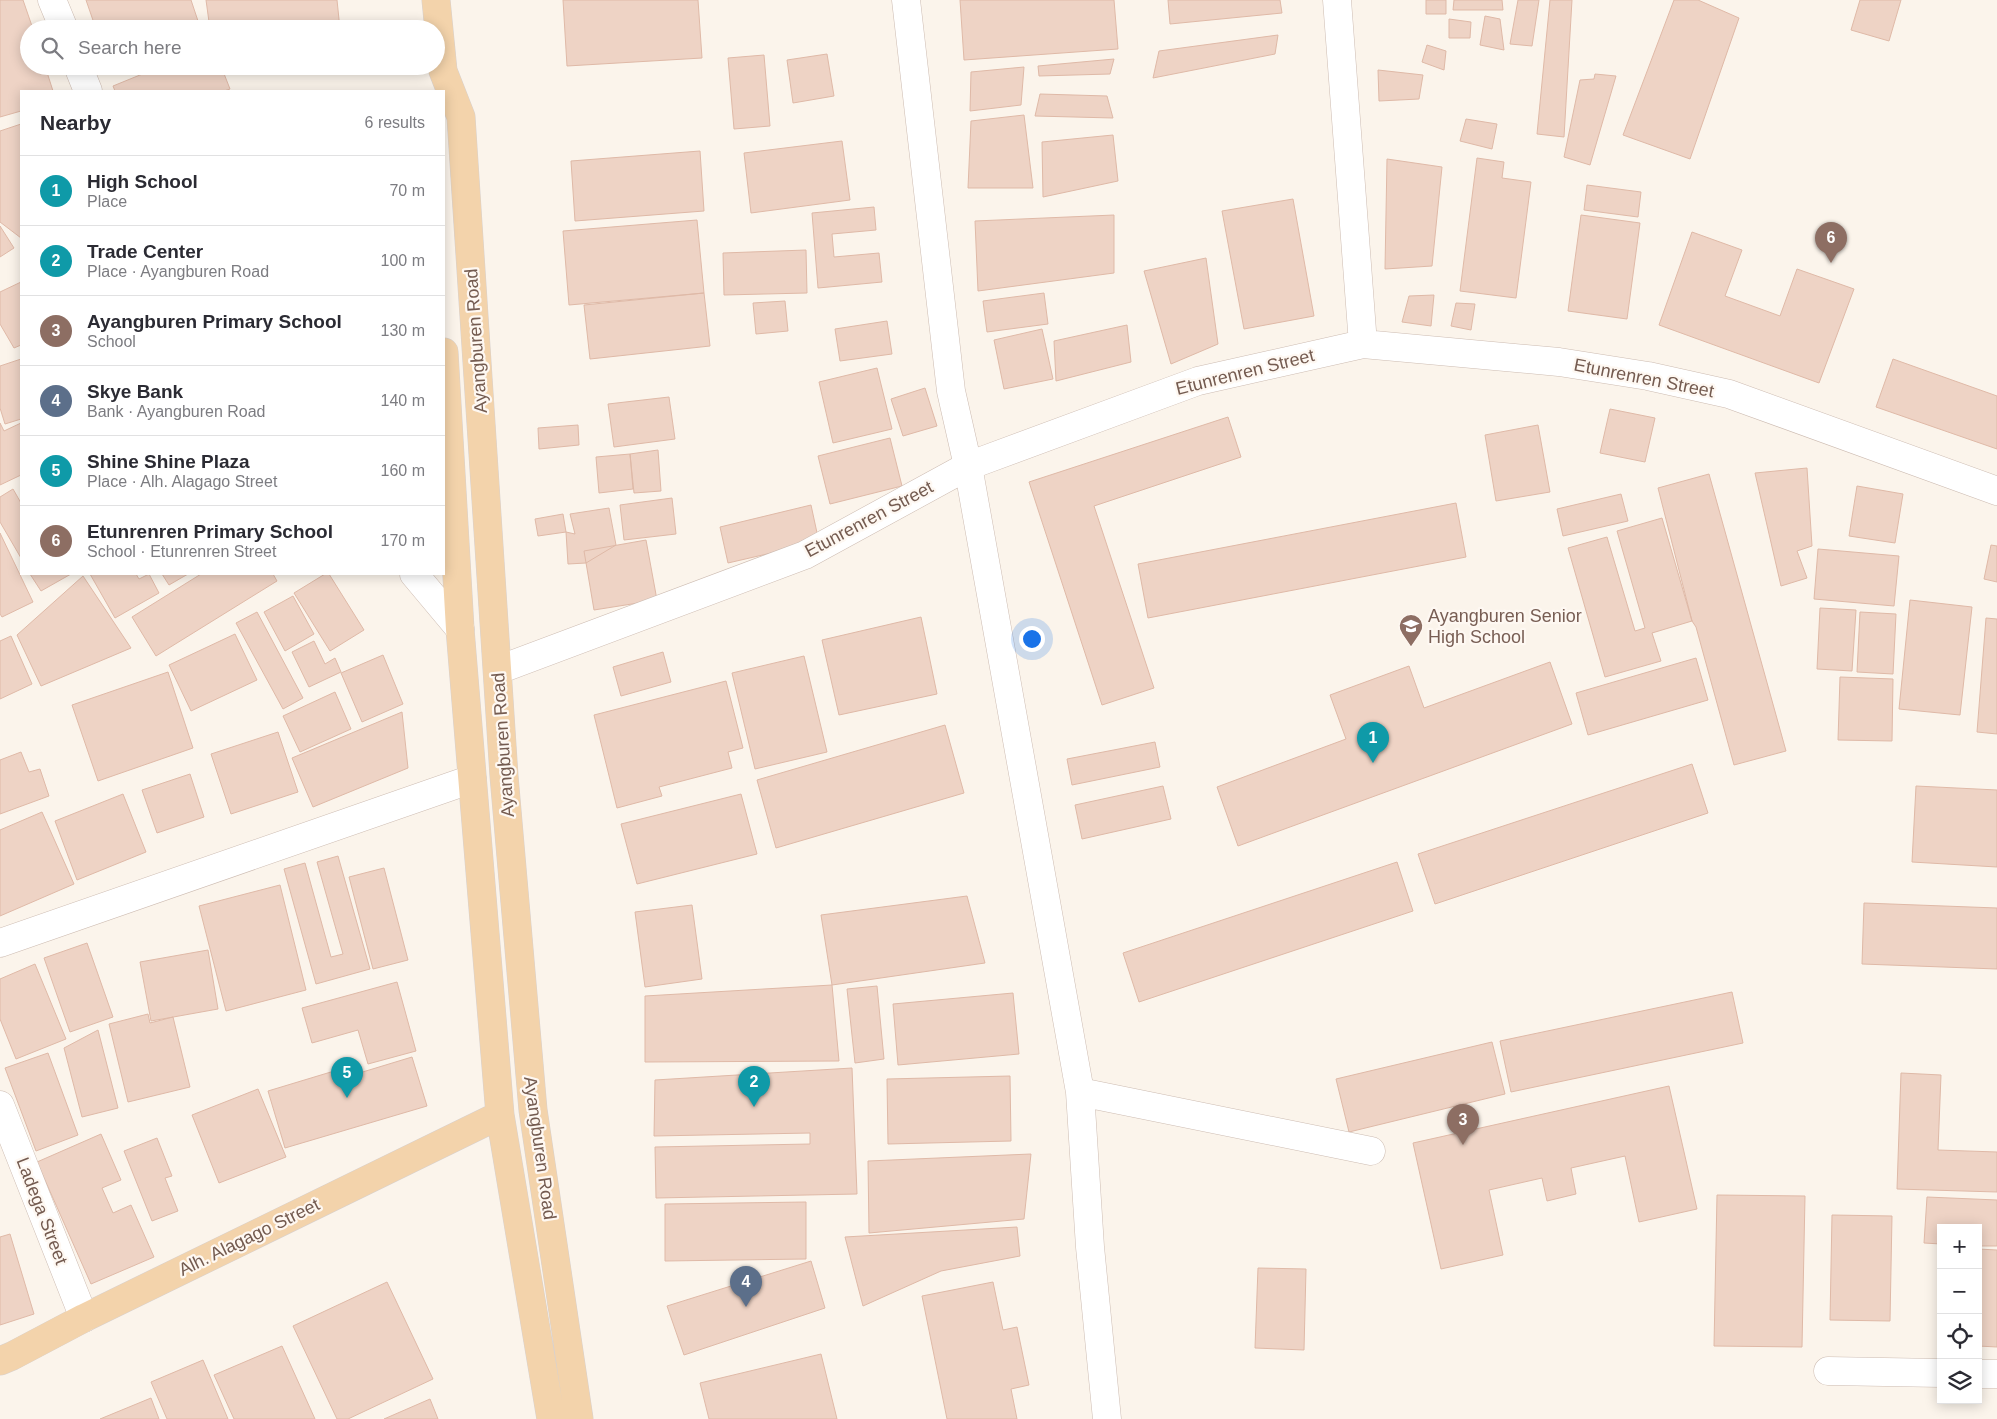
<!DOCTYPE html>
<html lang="en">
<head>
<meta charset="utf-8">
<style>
  :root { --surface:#fff; --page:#f7f7f7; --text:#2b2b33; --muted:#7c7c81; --line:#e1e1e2; --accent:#d93025 }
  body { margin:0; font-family:Arial,sans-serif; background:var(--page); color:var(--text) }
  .controls { position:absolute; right:15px; bottom:15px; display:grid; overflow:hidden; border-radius:0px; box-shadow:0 2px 12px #0003 }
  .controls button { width:45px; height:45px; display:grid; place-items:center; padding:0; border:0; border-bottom:1px solid var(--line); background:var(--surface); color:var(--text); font:25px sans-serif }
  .you { position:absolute; left:1031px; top:638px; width:18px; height:18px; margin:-12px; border:4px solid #fff; border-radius:50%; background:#1a73e8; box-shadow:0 0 0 8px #1a73e833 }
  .badge { display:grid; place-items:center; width:32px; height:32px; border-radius:50%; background:var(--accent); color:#fff; font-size:16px; font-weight:700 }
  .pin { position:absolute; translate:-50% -41px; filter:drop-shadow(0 1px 2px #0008) }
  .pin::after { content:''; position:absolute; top:26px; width:18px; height:15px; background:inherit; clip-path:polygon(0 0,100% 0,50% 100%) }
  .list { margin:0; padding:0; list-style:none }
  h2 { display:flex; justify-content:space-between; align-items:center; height:65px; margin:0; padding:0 20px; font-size:21px }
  h2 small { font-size:16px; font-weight:400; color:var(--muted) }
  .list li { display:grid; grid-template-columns:32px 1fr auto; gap:15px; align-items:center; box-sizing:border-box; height:70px; padding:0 20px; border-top:1px solid var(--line) }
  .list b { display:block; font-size:19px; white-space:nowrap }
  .list p { margin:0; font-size:16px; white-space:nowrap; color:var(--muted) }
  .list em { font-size:16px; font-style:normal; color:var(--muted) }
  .icon { flex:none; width:28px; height:28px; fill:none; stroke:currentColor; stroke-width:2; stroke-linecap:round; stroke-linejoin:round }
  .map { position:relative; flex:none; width:1997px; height:1419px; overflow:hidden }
  .search { position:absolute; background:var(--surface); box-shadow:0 2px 12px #0003; left:20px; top:20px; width:425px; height:55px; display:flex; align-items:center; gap:12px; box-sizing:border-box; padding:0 18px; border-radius:28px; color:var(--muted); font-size:19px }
  .panel { position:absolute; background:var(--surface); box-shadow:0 2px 12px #0003; left:20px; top:90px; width:425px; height:485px; border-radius:0px }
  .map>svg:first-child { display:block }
</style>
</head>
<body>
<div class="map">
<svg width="1997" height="1419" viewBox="0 0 1997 1419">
  <rect width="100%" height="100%" fill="#fbf4eb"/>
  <path fill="#eed3c5" stroke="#dfb9a7" d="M0,0H23L33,29H29V66H45L53,91H21V111L0,117Z
    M86,0H191L200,27L195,29H96Z
    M206,0H337L340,29H210Z
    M563,0H698L702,58L567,66Z
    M960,0H1114L1118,49L964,60Z
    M1168,0H1280L1282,13L1170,24Z
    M1426,0H1446V14H1426Z
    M1454,0H1502L1503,10H1453Z
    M1518,0H1539L1532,46L1510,44Z
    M1550,0H1572L1564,137L1537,134Z
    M1674,0H1698L1739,18L1690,159L1623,135Z
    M1860,0H1901L1889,41L1851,30Z
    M1485,16L1500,19L1504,50L1480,45Z
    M1449,19L1471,22L1470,38H1449Z
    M1278,35L1275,54L1153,78L1159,51Z
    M1427,45L1446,51L1444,70L1422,62Z
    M827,54L834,96L793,103L787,60Z
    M764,55L770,126L734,129L728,58Z
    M1114,59L1110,74L1039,76L1038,66Z
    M162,66H221L230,89L224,91H115L113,86Z
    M1024,67L1021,105L970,111L971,72Z
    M1378,70L1423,75L1419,99L1379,101Z
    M1595,74L1616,76L1590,165L1564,157L1580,80L1594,79Z
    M1040,94L1107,96L1113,118L1035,116Z
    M1024,115L1033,188H968L971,121Z
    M1466,119L1497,124L1492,149L1460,141Z
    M21,124V238L0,222V131Z
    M1113,135L1118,181L1043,197L1042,142Z
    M842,141L850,200L751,213L744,153Z
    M700,151L704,211L575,221L571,161Z
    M1477,158L1504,162L1502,178L1531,182L1516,298L1460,291Z
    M1387,159L1442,167L1432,266L1385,269Z
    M1587,185L1641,192L1638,217L1584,210Z
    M1293,199L1314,316L1244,329L1222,211Z
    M874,207L876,230L832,234L834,257L879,253L882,282L818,288L812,213Z
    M1114,215V273L978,291L975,221Z
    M1581,215L1640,223L1627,319L1568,311Z
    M697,220L704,293L569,305L563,231Z
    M0,226L14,248L0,257Z
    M1692,232L1742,250L1725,296L1780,316L1797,269L1854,289L1819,383L1659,325Z
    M806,250L807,293L724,295L723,253Z
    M1206,258L1218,344L1171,364L1144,271Z
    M21,282V345L14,348L0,324V292Z
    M704,293L710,346L590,359L584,305Z
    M1044,293L1048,324L987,332L983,301Z
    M1434,295L1431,326L1402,322L1409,296Z
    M785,301L788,331L756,334L753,303Z
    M1456,303L1475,304L1471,330L1451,326Z
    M887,321L892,354L840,361L835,329Z
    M1127,325L1131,362L1056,381L1054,341Z
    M1042,329L1053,379L1004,389L994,340Z
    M21,359V419L5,424L0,408V366Z
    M1893,359L1997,396V449L1876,407Z
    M877,368L892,429L833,443L819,382Z
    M925,388L937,426L903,436L891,399Z
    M669,397L675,439L614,447L608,404Z
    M1610,409L1655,418L1645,462L1600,453Z
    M1228,417L1241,457L1094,506L1154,688L1102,705L1029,482Z
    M0,423L4,431L21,423V475L0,485Z
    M578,425L579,445L539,449L538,428Z
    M1538,425L1550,492L1496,501L1485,435Z
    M890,438L902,486L830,504L818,456Z
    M658,450L661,491L634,493L630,454Z
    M630,454L633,489L599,493L596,457Z
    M1807,468L1812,546L1797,551L1807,578L1781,586L1755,473Z
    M1709,474L1786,751L1734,765L1696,627L1692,621L1658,488Z
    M1857,486L1903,494L1895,543L1849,536Z
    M13,489L21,503V558L0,522V497Z
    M1621,494L1628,521L1563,536L1557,509Z
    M672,498L676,534L624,540L620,505Z
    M1456,503L1466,557L1148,618L1138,564Z
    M811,505L819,542L728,563L720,527Z
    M609,508L616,545L586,563L568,564L566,532L575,534L570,514Z
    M563,514L566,532L538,536L535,519Z
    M1662,518L1692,621L1652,633L1661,661L1605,677L1568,548L1607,537L1635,631L1645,628L1617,531Z
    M0,533L33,602L2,617L0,614Z
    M646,540L657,600L594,610L584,551Z
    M1991,545L1997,546V582L1984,579Z
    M1818,549L1899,556L1894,606L1814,599Z
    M30,574H71L41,591Z
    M90,574H136L139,579L149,574L159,593L115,618Z
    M162,574H188L169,585Z
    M201,574H273L277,581L156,656L132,617Z
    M325,574H329L364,630L330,651L294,593Z
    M83,576L131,648L41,686L17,635Z
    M293,596L314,634L285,651L264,612Z
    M1910,600L1972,607L1960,715L1899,709Z
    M1820,608L1856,610L1852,671L1817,669Z
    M257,612L303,698L283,709L236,623Z
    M1860,612L1896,614L1893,674L1857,672Z
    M921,617L937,694L839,715L822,640Z
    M1986,618L1997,619V734L1977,732Z
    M235,634L257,680L191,711L169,665Z
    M11,636L32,684L0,699V641Z
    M314,641L325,664L335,658L341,672L309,687L292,652Z
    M663,652L671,682L621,696L613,667Z
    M383,655L403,704L362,722L341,673Z
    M804,656L827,752L755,769L732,673Z
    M1696,658L1708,700L1588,735L1576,693Z
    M1550,662L1572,724L1238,846L1217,787L1346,739L1330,695L1409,666L1424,708Z
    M168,672L193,748L98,781L72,705Z
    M1840,677L1893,679L1892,741L1838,740Z
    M726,681L743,748L728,752L732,768L659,787L662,796L617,808L594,715Z
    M335,692L351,729L300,752L283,716Z
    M402,712L408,768L313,807L292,758Z
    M945,725L964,793L776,848L757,780Z
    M278,732L298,792L231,814L211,754Z
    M1155,742L1160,767L1072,785L1067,759Z
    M21,752L29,772L40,769L49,796L0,814V760Z
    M1692,764L1708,813L1435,904L1418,854Z
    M190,774L204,817L157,833L142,790Z
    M1163,786L1171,819L1082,839L1075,805Z
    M1916,786L1997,790V867L1912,862Z
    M123,794L146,852L77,880L55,821Z
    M741,794L757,854L637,884L621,824Z
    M42,812L74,884L0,916V830Z
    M338,856L370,969L316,984L284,869L305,863L331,957L343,954L317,862Z
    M1397,862L1413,911L1139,1002L1123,953Z
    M384,868L408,960L373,969L349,877Z
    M280,885L306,990L226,1011L199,906Z
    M967,896L985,963L832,985L821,915Z
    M1864,903L1997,908V969L1862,964Z
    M692,905L702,979L645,987L635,912Z
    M87,943L113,1017L70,1032L44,958Z
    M208,950L218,1009L151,1021L140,962Z
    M35,964L66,1039L16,1059L0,1019V979Z
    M397,982L416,1051L368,1064L358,1030L312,1043L302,1008Z
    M832,985L839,1061L645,1062V996Z
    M877,986L884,1059L855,1063L847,989Z
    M1732,992L1743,1043L1511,1092L1500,1041Z
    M1013,993L1019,1054L898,1065L893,1004Z
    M148,1014L150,1023L173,1017L190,1087L128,1102L109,1024Z
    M98,1030L118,1108L82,1117L64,1048Z
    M1492,1042L1505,1094L1349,1132L1336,1079Z
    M48,1053L78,1135L36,1151L5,1068Z
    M412,1057L427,1106L285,1148L268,1091L354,1065L356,1074Z
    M852,1068L857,1194L656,1198L655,1147L810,1144V1133L654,1136L655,1080Z
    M1901,1073L1941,1075L1938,1150L1997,1152V1192L1897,1189Z
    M1010,1076L1011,1141L888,1144L887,1079Z
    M1669,1086L1697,1209L1639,1222L1625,1156L1571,1168L1576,1194L1547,1201L1542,1178L1489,1190L1503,1255L1441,1269L1413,1143Z
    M258,1089L286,1157L219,1183L192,1115Z
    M101,1134L121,1180L102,1188L113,1213L131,1205L154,1257L91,1284L37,1162Z
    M157,1138L172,1176L165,1178L178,1211L152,1221L124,1151Z
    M1031,1154L1024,1219L869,1233L868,1161Z
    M1717,1195L1805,1196L1802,1347L1714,1346Z
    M1927,1197L1997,1200V1246H1978V1228H1941V1244L1924,1243Z
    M806,1202V1259L665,1261V1204Z
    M1832,1215L1892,1216L1890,1321L1830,1320Z
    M1017,1227L1020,1256L941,1271L863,1306L845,1237Z
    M10,1234L34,1314L0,1325V1237Z
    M1978,1249L1997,1250V1347L1978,1346Z
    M811,1261L825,1308L684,1355L667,1306Z
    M1258,1268L1306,1269L1304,1350L1255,1348Z
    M387,1282L433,1379L348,1419H337L293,1326Z
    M993,1282L1003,1330L1017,1327L1029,1385L1011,1389L1017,1419H947L922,1296Z
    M282,1346L315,1419H234L214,1375Z
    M821,1354L837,1419H709L700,1383Z
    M203,1360L228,1419H167L151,1382Z
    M151,1398L159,1419H100Z
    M430,1399L438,1419H384Z"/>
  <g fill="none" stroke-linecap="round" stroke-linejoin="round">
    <g stroke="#cdbcb2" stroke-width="29">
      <path id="minor" d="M52,0L64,29
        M906,0L951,391L968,466L1080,1092L1090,1247L1107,1419
        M1337,0L1363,344
        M78,66L88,91
        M414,574L460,629
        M498,670L805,555L968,466L1198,381L1363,344L1559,362L1648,376L1729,394L1997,491
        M0,943L472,779
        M1080,1092L1371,1151
        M0,1105L84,1318
        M1828,1371L1941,1373
        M1978,1374H1997"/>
    </g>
    <g stroke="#d8d1ce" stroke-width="29">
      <path id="major" d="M436,0L443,71L461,117L504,776L533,1110L579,1419
        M444,352L460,629L500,1115L551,1419
        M0,1361L12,1356L84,1318L500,1115"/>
    </g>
    <use href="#minor" stroke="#fff" stroke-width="28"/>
    <use href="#major" stroke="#f3d3ab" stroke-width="28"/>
  </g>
  <defs>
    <g id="school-pin" transform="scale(1.25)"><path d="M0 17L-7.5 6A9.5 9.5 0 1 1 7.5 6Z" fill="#8d6e63" stroke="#fef8f2"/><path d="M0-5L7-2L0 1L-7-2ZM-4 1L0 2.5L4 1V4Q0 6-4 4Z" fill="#fff"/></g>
  </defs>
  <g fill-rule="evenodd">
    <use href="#school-pin" x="1411" y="626"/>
  </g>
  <g text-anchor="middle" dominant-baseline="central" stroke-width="4.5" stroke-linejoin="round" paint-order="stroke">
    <g font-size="18" fill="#745b50" stroke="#fef8f2">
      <text transform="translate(476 341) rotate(-94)">Ayangburen Road</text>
      <text transform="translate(1245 372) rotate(-14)">Etunrenren Street</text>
      <text transform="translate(1644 378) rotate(11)">Etunrenren Street</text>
      <text transform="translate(869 519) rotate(-28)">Etunrenren Street</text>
      <text transform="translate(503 745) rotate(-94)">Ayangburen Road</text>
      <text transform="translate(540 1148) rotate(82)">Ayangburen Road</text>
      <text transform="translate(42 1211) rotate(69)">Ladega Street</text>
      <text transform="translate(249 1237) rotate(-26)">Alh. Alagago Street</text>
    </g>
    <g font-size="18" fill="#785e54" stroke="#fef8f2" text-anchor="start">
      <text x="1428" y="616">Ayangburen Senior<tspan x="1428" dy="21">High School</tspan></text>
    </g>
  </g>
</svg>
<div class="controls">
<button>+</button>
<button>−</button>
<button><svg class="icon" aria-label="locate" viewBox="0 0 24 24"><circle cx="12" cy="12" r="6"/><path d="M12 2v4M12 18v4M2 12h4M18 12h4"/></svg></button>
<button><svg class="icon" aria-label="layers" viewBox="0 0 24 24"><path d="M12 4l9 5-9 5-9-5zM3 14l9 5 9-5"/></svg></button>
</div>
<div class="you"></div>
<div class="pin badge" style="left:1373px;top:763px;background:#0f9aa8">1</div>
<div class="pin badge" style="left:754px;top:1107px;background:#0f9aa8">2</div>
<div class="pin badge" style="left:1463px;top:1145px;background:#8d6e63">3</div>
<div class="pin badge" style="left:746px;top:1307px;background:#5c6f8a">4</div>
<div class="pin badge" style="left:347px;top:1098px;background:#0f9aa8">5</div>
<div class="pin badge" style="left:1831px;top:263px;background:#8d6e63">6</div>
<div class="search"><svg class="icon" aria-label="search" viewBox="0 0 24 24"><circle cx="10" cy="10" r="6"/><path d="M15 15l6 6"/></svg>Search here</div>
<section class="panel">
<h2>Nearby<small>6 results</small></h2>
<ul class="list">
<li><span class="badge" style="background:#0f9aa8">1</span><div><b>High School</b><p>Place</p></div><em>70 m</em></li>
<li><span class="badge" style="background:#0f9aa8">2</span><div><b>Trade Center</b><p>Place · Ayangburen Road</p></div><em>100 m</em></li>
<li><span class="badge" style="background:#8d6e63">3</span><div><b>Ayangburen Primary School</b><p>School</p></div><em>130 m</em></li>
<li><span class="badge" style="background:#5c6f8a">4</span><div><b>Skye Bank</b><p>Bank · Ayangburen Road</p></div><em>140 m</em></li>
<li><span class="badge" style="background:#0f9aa8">5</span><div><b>Shine Shine Plaza</b><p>Place · Alh. Alagago Street</p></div><em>160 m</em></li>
<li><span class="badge" style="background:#8d6e63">6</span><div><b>Etunrenren Primary School</b><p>School · Etunrenren Street</p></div><em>170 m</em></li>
</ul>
</section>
</div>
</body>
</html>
